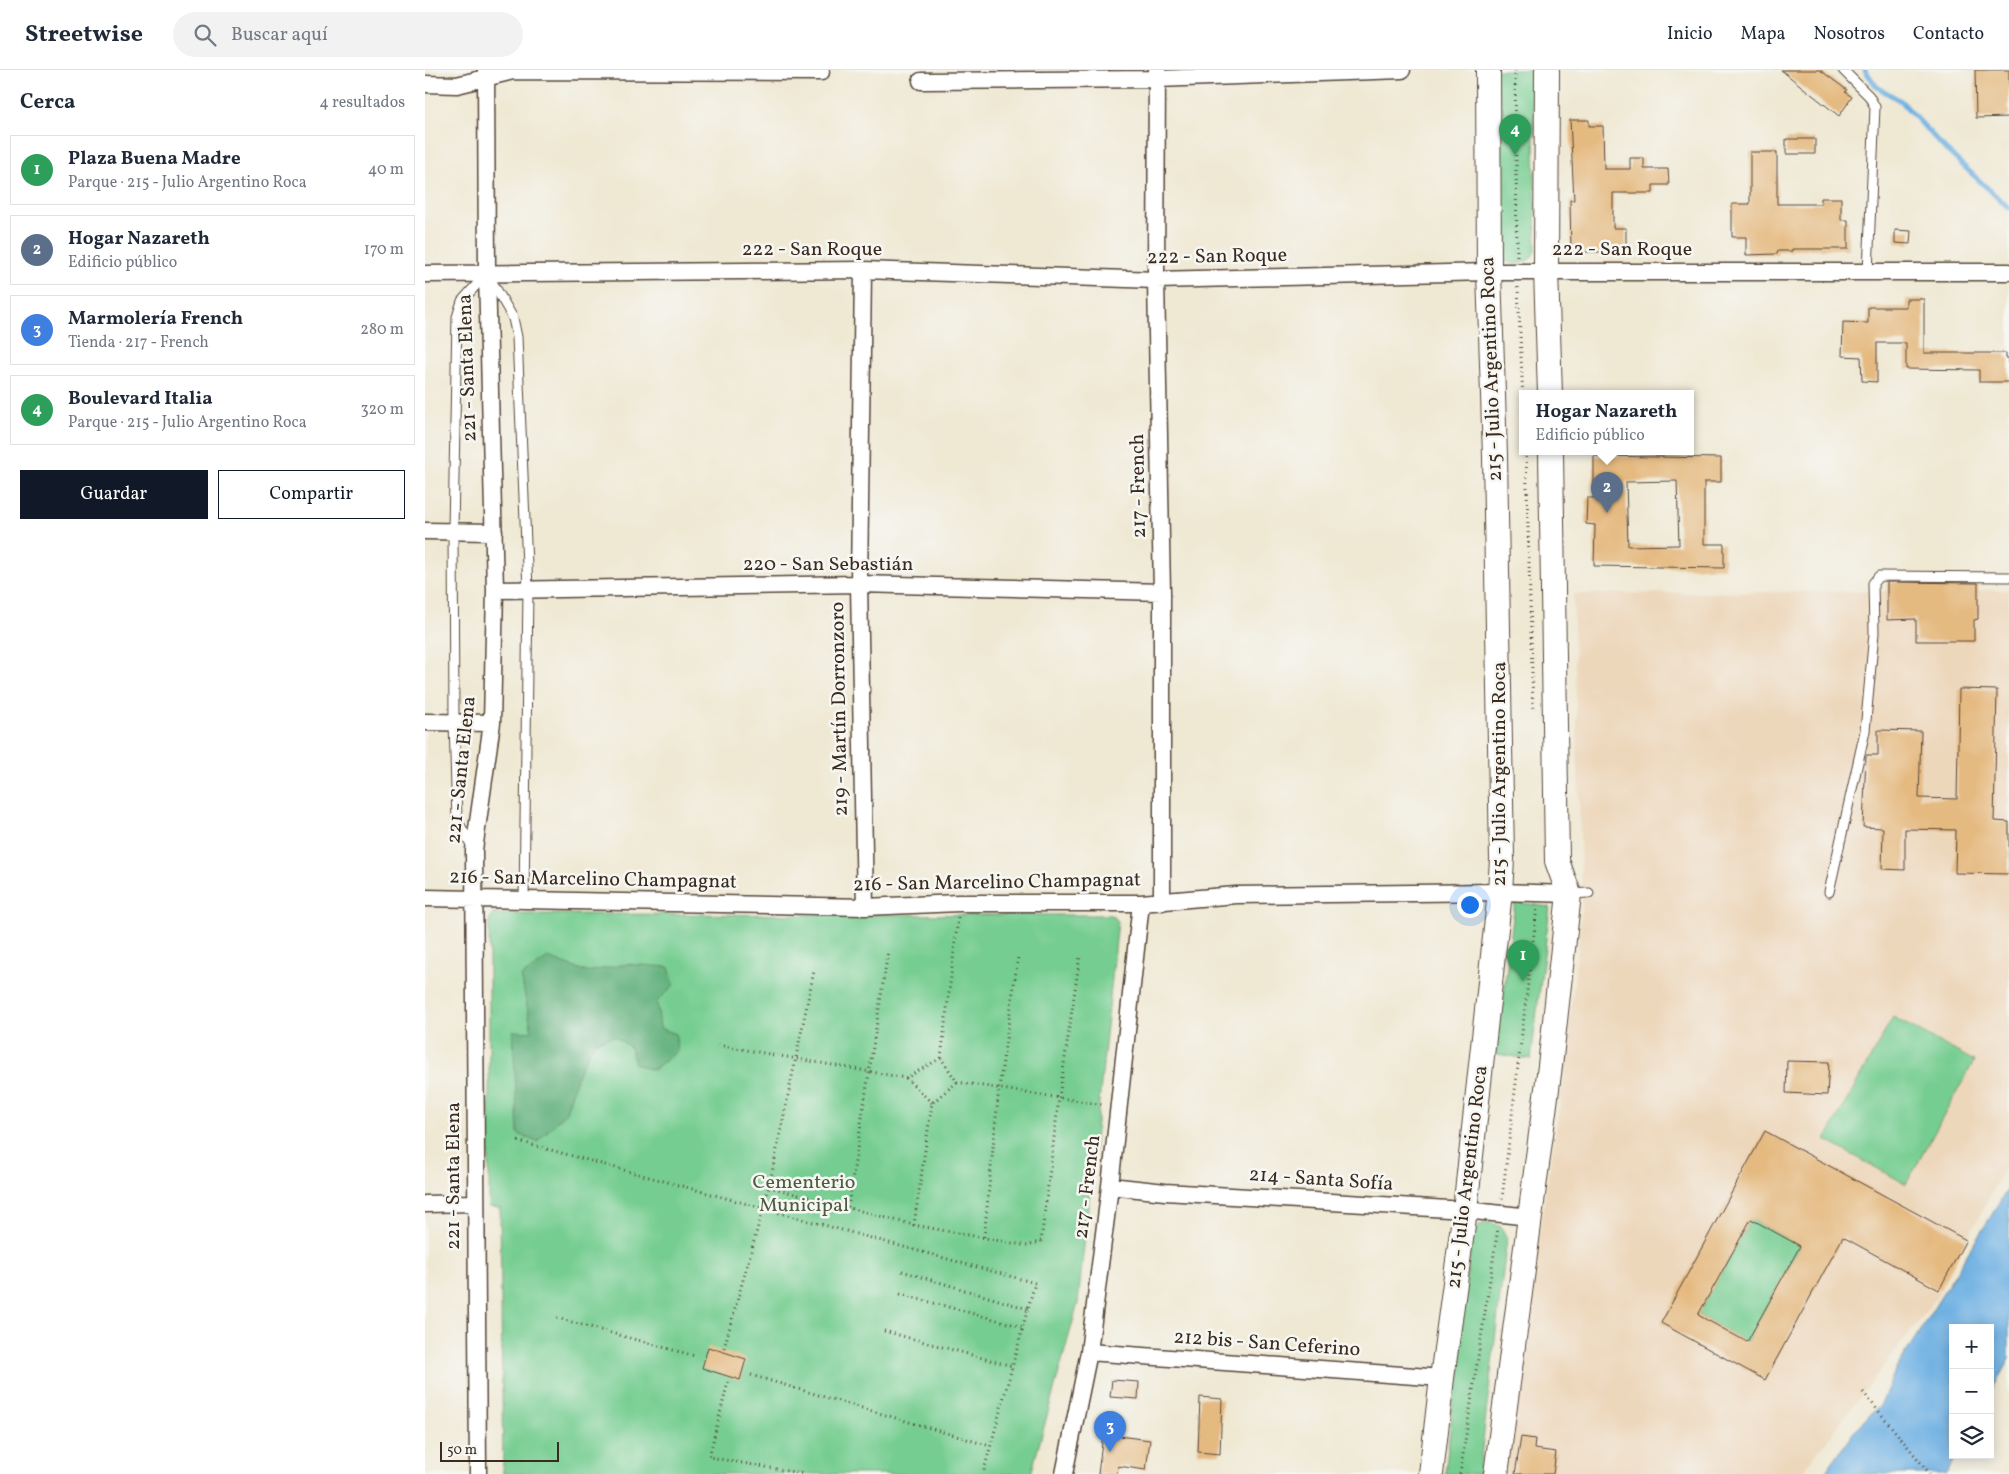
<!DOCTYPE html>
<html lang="es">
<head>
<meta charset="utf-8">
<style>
  :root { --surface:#fff; --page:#f2f2f3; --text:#1f2937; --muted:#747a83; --line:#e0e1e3; --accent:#111827 }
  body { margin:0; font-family:Vollkorn,serif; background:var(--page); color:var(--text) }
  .controls { position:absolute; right:15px; bottom:15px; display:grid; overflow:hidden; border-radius:0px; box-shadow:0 2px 12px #0003 }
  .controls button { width:45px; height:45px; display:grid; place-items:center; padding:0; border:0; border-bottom:1px solid var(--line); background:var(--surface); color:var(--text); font:25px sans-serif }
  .scale { position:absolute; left:15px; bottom:12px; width:119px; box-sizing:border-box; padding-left:5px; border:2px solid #3b2a1e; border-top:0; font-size:14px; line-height:18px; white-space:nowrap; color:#3b2a1e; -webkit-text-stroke:4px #f6f6f2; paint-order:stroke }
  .you { position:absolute; left:1044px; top:834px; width:18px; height:18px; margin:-12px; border:4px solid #fff; border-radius:50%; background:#1a73e8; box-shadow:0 0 0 8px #1a73e833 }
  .badge { display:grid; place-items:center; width:32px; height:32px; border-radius:50%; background:var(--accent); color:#fff; font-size:16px; font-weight:700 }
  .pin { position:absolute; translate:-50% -41px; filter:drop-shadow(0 1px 2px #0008) }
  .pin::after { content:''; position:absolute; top:26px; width:18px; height:15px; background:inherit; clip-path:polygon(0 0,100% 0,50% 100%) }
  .popup { position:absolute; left:1094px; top:320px; width:175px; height:65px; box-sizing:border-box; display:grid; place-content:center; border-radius:0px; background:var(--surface); filter:drop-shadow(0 1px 4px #0005); font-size:16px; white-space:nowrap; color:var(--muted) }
  .popup b { font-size:19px; color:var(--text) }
  .popup::after { content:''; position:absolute; left:50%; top:100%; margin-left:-10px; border:10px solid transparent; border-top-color:var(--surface) }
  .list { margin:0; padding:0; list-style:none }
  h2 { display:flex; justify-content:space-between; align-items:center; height:65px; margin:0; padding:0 20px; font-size:21px }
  h2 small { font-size:16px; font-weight:400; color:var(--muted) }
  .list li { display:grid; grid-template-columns:32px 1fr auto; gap:15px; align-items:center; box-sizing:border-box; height:70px; margin:0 10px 10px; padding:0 10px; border:1px solid var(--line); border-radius:0px }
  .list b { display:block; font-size:19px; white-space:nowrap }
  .list p { margin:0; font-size:16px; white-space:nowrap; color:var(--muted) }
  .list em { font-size:16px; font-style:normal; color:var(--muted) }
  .actions { display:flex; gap:10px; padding:15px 20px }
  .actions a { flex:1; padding:11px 0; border:1px solid var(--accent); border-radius:0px; text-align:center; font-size:18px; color:var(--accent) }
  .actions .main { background:var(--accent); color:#fff }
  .icon { flex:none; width:28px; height:28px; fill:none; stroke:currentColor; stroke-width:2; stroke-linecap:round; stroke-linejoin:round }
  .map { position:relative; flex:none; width:1584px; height:1404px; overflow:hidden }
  header { display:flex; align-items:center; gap:30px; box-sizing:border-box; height:70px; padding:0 25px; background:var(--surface); border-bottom:1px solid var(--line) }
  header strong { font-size:24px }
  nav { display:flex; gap:28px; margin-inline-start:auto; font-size:18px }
  .search { width:350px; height:45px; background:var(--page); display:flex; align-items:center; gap:12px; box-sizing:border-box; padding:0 18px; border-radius:28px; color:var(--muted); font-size:19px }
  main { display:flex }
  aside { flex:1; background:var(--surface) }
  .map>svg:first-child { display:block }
</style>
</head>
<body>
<header>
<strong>Streetwise</strong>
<div class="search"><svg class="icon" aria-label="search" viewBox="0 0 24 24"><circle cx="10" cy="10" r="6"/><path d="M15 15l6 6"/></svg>Buscar aquí</div>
<nav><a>Inicio</a><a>Mapa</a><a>Nosotros</a><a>Contacto</a></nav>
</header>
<main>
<aside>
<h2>Cerca<small>4 resultados</small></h2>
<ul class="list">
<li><span class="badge" style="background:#2e9e5b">1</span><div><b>Plaza Buena Madre</b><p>Parque · 215 - Julio Argentino Roca</p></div><em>40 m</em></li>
<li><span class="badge" style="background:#5c6f8a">2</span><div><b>Hogar Nazareth</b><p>Edificio público</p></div><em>170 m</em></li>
<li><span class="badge" style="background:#3f7fe0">3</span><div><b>Marmolería French</b><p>Tienda · 217 - French</p></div><em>280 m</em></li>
<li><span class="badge" style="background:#2e9e5b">4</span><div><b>Boulevard Italia</b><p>Parque · 215 - Julio Argentino Roca</p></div><em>320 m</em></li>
</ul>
<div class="actions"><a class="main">Guardar</a><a>Compartir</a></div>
</aside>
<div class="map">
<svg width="1584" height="1404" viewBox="0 0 1584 1404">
  <rect width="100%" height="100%" fill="#f6f6f2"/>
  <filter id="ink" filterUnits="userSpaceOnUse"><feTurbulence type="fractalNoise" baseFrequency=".02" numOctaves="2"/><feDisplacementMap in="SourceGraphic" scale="10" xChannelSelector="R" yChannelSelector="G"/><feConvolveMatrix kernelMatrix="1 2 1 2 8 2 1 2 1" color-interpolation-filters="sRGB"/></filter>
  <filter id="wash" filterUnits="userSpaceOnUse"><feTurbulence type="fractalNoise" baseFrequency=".0096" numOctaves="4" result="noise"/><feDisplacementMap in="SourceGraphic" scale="20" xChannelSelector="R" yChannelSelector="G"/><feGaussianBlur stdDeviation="1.12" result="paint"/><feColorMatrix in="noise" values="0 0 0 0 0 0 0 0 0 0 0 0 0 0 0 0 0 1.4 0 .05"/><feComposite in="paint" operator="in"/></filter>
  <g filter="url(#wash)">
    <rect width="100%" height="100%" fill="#efe8d3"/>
    <path fill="#edd7bb" d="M1584,520V1089L1512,1227L1376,1404H1076L1139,1007L1157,839L1148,524Z"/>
    <path fill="#76cd91" stroke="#587c58" d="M1069,0H1108L1111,181C1104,195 1089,197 1076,189Z
      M1090,832L1125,837L1106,989L1071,984Z
      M68,844L686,845L693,851L653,1233L606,1404H78L75,1138L64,1137V851Z
      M1468,947L1549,991L1481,1114L1400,1070Z
      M1326,1149L1375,1176L1322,1272L1273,1245Z
      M1066,1152L1076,1157L1082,1168L1054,1404H1020L1047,1163L1055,1155Z"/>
    <path fill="#60b07b" stroke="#4e6d4c" d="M123,888L162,902L202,894L244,897L249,915L232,932L235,958L251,964L252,981L228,1000L210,994L205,977L189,966L169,972L154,1001L141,1042L112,1072L93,1064L88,961L107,962L96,906Z"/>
    <path fill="#6fb1e3" stroke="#556e80" d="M1584,1117V1289L1565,1324V1258H1528V1385H1532L1521,1404H1399L1433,1356L1455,1336L1471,1299Z"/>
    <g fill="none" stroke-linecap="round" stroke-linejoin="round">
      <path stroke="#6fb1e3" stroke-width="5" d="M1440,0L1452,17L1476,31L1519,78L1584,138"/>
    </g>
    <g id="blocks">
      <path fill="#e5ba81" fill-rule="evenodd" d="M1356,0H1395L1422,20L1420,22L1427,27L1414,46Z
        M1550,0H1584V47L1551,48Z
        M1145,50H1164V56H1178L1179,99H1205V88H1219V99H1243L1244,115H1228V123H1188V158H1201V182H1146L1145,130H1149Z
        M1361,69H1390V84H1361Z
        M1325,82H1352V134H1396V128H1416V150H1423V179H1367V181H1353L1352,184L1321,185V167H1307V134H1325Z
        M1470,160L1486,161L1485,174L1470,173Z
        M1481,229H1499V283H1581V288H1584V312H1554V300L1481,299V273H1452V312L1437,311L1436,287L1417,286L1418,252L1443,253V237H1481Z
        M1169,386L1296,388V412H1279V474H1299V498L1169,496L1170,455L1161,454L1162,428H1169ZM1252,411L1254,475L1203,476L1201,412Z
        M1462,512L1553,513V549L1549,550V571H1491V549L1462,550Z
        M1534,619L1572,620L1569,751L1584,752V804L1530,803L1531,760L1480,759V800L1457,799L1458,758L1438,757L1441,685H1453V660L1496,661L1494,728L1532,729Z
        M1362,991L1404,992L1402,1025L1361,1023Z
        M1340,1061L1541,1170L1514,1220L1418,1167L1340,1310L1236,1253ZM1326,1149L1375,1176L1322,1272L1273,1245Z
        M283,1277L321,1289L315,1310L277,1298Z
        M687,1310L714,1312L713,1329L685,1327Z
        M775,1327L797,1329L795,1384L773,1382Z
        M678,1364L725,1370L721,1400L693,1396L692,1404H673Z
        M1096,1367L1110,1369L1109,1379L1131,1382L1128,1404H1090Z"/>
    </g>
  </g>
  <g filter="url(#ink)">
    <use href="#blocks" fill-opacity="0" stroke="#564639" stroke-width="1"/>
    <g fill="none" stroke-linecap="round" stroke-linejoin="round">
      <g stroke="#564639" stroke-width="11">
        <path id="lane" d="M1418,0L1444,26L1450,37L1443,202
          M48,778L32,750L29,652L28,461L32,247L37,231L62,203L88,248L92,267L103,519L99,831
          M1404,822L1440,661L1449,563L1448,513L1454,506L1584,507
          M1144,824L1164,823"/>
      </g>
      <g stroke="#564639" stroke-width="19">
        <path id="street" d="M732,0L731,210L737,522V832
          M496,11L732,9L977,0
          M0,14L32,15L88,1L396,2
          M438,200L434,514L440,837
          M0,204L438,200L731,210L1064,202H1584
          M0,461L69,462
          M70,520L434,514L737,522
          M0,652L67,653
          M0,828L440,837L534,833H716L811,825L1075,822L1144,824
          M685,1116L740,1122L1040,1140L1105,1147
          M0,1134L50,1133
          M664,1282L1017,1308
          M53,1404L49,780L67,653L70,520L62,203L61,0
          M639,1404L664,1282L685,1116L716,833"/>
      </g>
      <g stroke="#564639" stroke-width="26">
        <path id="secondary" d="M1122,0L1121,201L1125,324
          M1006,1404L1017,1308L1040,1140L1075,822L1077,789L1070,386L1064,202L1063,0
          M1071,1404L1125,996L1144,824L1132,791L1126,382"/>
      </g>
      <path stroke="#564639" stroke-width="3" stroke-dasharray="1 4" stroke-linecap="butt" d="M1090,0L1092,188
        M1093,217L1098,331
        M1101,382L1108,639
        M533,848L516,988L532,1012L507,1033L489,1155L603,1176L616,1171L634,1028L655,886
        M293,975L481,1008L516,988
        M481,1008L507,1033
        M532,1012L680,1035
        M93,1071L610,1213L596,1263
        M344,1117L489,1155
        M1077,1129L1112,838
        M423,1137L463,881
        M559,1167L574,1018L593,887
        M477,1201L603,1239
        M475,1224L598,1257L558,1404
        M132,1248L270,1286
        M459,1261L587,1296
        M299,1278L344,1117L389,901
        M326,1305L565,1376
        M303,1312L284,1387L379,1404
        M1438,1322L1505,1404
        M1035,1404L1073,1158"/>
      <use href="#lane" stroke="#fff" stroke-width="9"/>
      <use href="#street" stroke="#fff" stroke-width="16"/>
      <use href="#secondary" stroke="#fff" stroke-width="24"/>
    </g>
  </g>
  <g text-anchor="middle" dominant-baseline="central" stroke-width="5" stroke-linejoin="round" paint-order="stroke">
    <g font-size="20" fill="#3b2a1e" stroke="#f6f6f2">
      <text x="387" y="180">222 - San Roque</text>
      <text x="1197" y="180">222 - San Roque</text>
      <text transform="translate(792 187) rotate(-1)">222 - San Roque</text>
      <text transform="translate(43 298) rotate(-92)">221 - Santa Elena</text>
      <text transform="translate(1067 299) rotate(-92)">215 - Julio Argentino Roca</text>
      <text transform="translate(714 416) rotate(-91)">217 - French</text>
      <text x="403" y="495">220 - San Sebastián</text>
      <text transform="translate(415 639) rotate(-91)">219 - Martín Dorronzoro</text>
      <text transform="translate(37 700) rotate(-84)">221 - Santa Elena</text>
      <text transform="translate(1075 704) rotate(-90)">215 - Julio Argentino Roca</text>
      <text transform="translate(168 810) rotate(1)">216 - San Marcelino Champagnat</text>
      <text transform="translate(572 813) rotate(-1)">216 - San Marcelino Champagnat</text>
      <text transform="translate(29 1106) rotate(-90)">221 - Santa Elena</text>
      <text transform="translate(1043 1107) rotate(-83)">215 - Julio Argentino Roca</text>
      <text transform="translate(896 1110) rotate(4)">214 - Santa Sofía</text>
      <text transform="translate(663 1117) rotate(-83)">217 - French</text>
      <text transform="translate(842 1274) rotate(4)">212 bis - San Ceferino</text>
    </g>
    <g font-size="20" fill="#4d5b40" stroke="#f6f6f2">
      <text x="379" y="1113">Cementerio<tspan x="379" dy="23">Municipal</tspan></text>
    </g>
  </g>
</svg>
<div class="controls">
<button>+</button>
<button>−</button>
<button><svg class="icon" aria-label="layers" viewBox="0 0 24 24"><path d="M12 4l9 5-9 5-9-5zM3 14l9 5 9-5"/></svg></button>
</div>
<div class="scale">50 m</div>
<div class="you"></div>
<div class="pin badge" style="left:1098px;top:911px;background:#2e9e5b">1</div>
<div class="pin badge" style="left:1182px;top:443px;background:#5c6f8a">2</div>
<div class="popup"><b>Hogar Nazareth</b>Edificio público</div>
<div class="pin badge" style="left:685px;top:1382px;background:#3f7fe0">3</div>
<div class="pin badge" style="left:1090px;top:85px;background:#2e9e5b">4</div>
</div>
</main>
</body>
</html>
